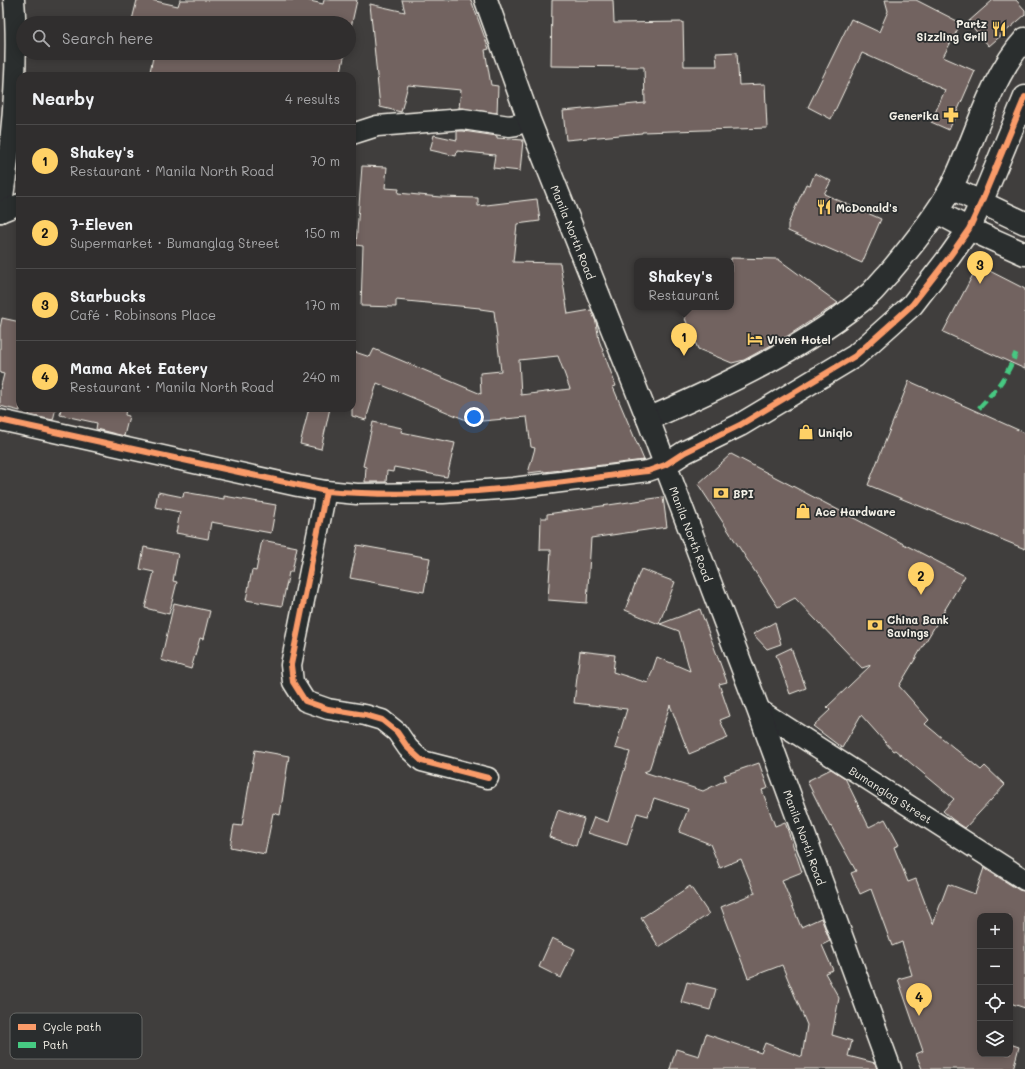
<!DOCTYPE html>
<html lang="en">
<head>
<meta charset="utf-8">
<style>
  :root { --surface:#302e2e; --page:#383636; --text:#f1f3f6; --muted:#a8a8aa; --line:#4b4a4a; --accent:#ffd166 }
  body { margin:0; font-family:Mali,sans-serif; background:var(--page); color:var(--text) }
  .controls { position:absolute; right:12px; bottom:12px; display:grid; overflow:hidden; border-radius:8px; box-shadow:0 2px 10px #0003 }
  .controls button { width:36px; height:36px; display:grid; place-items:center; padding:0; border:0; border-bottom:1px solid var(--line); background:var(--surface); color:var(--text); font:20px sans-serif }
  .you { position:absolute; left:474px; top:417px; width:14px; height:14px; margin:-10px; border:3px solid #fff; border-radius:50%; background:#1a73e8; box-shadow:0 0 0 6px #1a73e833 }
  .badge { display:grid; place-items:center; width:26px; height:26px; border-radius:50%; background:var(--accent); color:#111; font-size:13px; font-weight:700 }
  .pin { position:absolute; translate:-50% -33px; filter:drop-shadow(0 1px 2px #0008) }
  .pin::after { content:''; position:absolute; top:21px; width:14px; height:12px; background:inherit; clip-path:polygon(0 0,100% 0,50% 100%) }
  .popup { position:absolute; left:634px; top:258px; width:100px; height:52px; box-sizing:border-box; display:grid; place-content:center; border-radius:8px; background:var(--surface); filter:drop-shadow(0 1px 3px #0005); font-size:13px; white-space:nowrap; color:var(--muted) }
  .popup b { font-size:15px; color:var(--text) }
  .popup::after { content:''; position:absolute; left:50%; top:100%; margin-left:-8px; border:8px solid transparent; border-top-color:var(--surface) }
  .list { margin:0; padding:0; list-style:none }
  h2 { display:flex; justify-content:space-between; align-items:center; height:52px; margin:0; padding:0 16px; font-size:17px }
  h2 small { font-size:13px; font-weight:400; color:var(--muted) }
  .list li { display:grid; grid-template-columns:26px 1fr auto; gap:12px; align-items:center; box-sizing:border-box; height:72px; padding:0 16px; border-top:1px solid var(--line) }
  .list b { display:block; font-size:15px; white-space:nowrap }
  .list p { margin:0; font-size:13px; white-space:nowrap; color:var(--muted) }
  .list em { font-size:13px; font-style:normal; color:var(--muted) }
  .icon { flex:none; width:22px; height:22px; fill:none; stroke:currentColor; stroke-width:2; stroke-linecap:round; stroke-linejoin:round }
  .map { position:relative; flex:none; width:1025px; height:1069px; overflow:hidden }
  .search { position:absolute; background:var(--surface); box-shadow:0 2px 10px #0003; left:16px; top:16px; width:340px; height:44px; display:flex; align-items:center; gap:10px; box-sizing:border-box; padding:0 14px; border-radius:22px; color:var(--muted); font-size:15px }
  .panel { position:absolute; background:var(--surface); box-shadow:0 2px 10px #0003; left:16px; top:72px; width:340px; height:340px; border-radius:12px }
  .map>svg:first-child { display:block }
</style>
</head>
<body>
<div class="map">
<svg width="1025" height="1069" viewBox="0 0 1025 1069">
  <rect width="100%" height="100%" fill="#403e3d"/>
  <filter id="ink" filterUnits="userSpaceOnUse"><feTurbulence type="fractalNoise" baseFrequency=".025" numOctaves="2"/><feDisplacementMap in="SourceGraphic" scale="8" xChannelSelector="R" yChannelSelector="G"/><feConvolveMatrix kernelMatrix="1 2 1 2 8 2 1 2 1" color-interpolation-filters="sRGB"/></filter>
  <g filter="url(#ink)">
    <path fill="#726460" stroke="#f4f1e8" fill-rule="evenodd" d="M137,0H151L178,6L180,0H306L323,4L324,0H357L349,36V23H145L132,20Z
      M402,0H471L489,49L485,50L491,85L498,86L497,113L459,108L461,90L408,85L401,112L380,107L370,4L405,12Z
      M552,0H613L614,23L683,22L684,66H717L716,53L737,52L739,85L765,84L767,128L642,132V133L566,140L563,111L645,103L644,67L551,66Z
      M885,0H916L961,23L943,57L975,71L949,130L931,122L945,90L862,53L831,119L808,107L851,19L879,32L888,11Z
      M993,0H1016L1025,10V15L989,46L968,22Z
      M154,53H345L340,76H149Z
      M457,131H463L497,136V138L523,140L520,171L493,168L495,155L457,151L456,156L430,150L434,135L457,140Z
      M362,166L387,167L385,188L399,189L398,193L440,197L478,198V206L537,199L540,221L517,224L513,262L560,263L568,314L591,310L596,322L599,340L616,386L613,387L644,460L544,472V471L528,473L535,448L531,447L527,417L471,422L377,383L366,420L352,416V351L370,357L374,349L481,394L480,373L501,371L494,311L480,309V308L396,300V307L361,306L363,246L356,245ZM558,356L570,389L521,395L519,360Z
      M815,173L831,181L824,194L881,219L862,263L788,231V224L806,184L810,185Z
      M731,258L778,259L838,303L786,337L744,360L732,363L698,349L680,307H731Z
      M978,265L1025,289V369L943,332Z
      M2,318L20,322V411L0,406V390L4,374L0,373V328Z
      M909,381L1025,433V549L868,485Z
      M31,408H56L53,420L29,415Z
      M61,408H126L125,415L129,416L124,436L96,429L97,423L60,415Z
      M309,408H330L321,449L300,444Z
      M373,422L402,428L401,432L455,443L447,477L394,467L393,472L387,471L386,482H365L366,467L363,466Z
      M731,454L965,576L899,686L929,720L925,724L981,770L985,766L1005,785L965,828L952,819L943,811L954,799L895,750L893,751L861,715L842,748L813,726L830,710L827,707L871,665L862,668L795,598L778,607L698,484Z
      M158,492L183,497L184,492L224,499V496L276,505L271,533L211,522L208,539L176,533L180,512L155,507Z
      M663,497L667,527L591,538L587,603L548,600L551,550H540L541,518H547V514Z
      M262,540L297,547L292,572H289L282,606L246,600L252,570L256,571Z
      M357,545L430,558L424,592L350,578Z
      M144,547L178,554L173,581L177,582L169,614L145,608L154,572L140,569Z
      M641,569L675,582L659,624L625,610Z
      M174,603L210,611L203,639L200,638L191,669L161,660Z
      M700,609L727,682L719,684L730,716L720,720L728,738L689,754L670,705L649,770L644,772L703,791L726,780L724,775L759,763L768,788L762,790L775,826L785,822L802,872L782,880L801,927L821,918L830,941L822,945L833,970L825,973L839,998L832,1035L852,1041L848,1056L875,1063L877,1069H670L676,1049L699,1056L706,1034L761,1053L765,1043L802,1057L807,1025L782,965L748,978L721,907L755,893L741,859L720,868L710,844L679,832L688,809L654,798L648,816L637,813L627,845L588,833L594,817L608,822L630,752L615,748L627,709L574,703L580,651L615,655L613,672L648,683L657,657L690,671L679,631L660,624Z
      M775,622L781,644L767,649L753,634Z
      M791,648L806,688L790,694L776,655Z
      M255,750L289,756L280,815L273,813L265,854L230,847L234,825L242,826Z
      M831,769L845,778L869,827L885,819L899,845L894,847L908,882L916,879L933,924L948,884L975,894L984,868L1019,890L1025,891V1008L1010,1003V916H980V1054H1010V1044L1019,1047L1013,1069H922L916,1054L923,1051L898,979L912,975L902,942L892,946L871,889L860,894L851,873L856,871L831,826L830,827L807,781Z
      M558,810L584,819L576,846L549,837Z
      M690,886L709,914L659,947L641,918Z
      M552,938L575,949L561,978L539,967Z
      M687,982L716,989L710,1010L681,1002Z"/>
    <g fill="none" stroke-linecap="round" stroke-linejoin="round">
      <g stroke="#f4f1e8" stroke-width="23">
        <g id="minor">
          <path d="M352,134L377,126L463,119L509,126L516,125L529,120"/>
          <path d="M0,212C5,189 7,166 10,143C15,95 18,48 14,0"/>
          <path d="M0,212L20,204"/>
          <path d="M0,420L298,486L326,491L357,494L443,493L513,488L648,471L665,465"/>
          <path d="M326,491L291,665L293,682L305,701L328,709L365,715L382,720L397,732L408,748L422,761L488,778"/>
          <path id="s1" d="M758,709L1025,880"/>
        </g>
      </g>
      <g stroke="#f4f1e8" stroke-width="25">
        <path id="tertiary" d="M951,188L1025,223
          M937,212L969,229L1025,254
          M648,419C722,387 809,346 871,293C877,287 883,279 889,273C911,247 933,220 950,190C975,142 988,80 1025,39
          M665,465L685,452L740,425L855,356L912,305L950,256L969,229L981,203L1025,97"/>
      </g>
      <g stroke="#f4f1e8" stroke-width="25">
        <g id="trunk">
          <path id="s2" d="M486,0L529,120L648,419L758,709L890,1069"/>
        </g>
      </g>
      <use href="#minor" stroke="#2a2d2e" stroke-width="20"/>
      <use href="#tertiary" stroke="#2a2d2e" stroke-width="22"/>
      <use href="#trunk" stroke="#2a2d2e" stroke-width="22"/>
      <path stroke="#46c982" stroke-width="5" stroke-dasharray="10 5" stroke-linecap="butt" d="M979,408C997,389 1006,378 1016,353"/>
      <g stroke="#2a2d2e" stroke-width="8">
        <path id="cycleway" d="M0,420L326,491C388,496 450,494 512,488C557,484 602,476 648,471L665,465L685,452L740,425L855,356L912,305L950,256L969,229L981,203L1025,97
          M326,491L291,665L293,682L305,701L328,709L365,715L382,720L397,732L408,748L422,761L488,778"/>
      </g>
      <use href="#cycleway" stroke="#fa9b69" stroke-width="6"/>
    </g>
  </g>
  <defs>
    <g id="restaurant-bare" transform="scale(1.2)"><path d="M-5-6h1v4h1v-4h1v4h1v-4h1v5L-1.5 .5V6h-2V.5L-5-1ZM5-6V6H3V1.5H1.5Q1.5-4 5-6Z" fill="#ffd166" stroke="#2a2d2e" stroke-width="2.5" paint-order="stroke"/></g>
    <g id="pharmacy-bare" transform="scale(1.2)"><path d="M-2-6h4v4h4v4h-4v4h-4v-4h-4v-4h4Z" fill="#ffd166" stroke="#2a2d2e" stroke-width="2.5" paint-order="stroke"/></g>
    <g id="hotel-bare" transform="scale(1.2)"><path d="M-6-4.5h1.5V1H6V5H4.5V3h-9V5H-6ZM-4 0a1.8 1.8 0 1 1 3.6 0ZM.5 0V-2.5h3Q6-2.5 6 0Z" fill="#ffd166" stroke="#2a2d2e" stroke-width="2.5" paint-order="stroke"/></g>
    <g id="shop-bare" transform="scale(1.2)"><path d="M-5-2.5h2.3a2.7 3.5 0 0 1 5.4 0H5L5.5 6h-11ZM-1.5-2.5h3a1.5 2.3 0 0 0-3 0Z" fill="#ffd166" stroke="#2a2d2e" stroke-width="2.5" paint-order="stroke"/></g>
    <g id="bank-bare" transform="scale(1.2)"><path d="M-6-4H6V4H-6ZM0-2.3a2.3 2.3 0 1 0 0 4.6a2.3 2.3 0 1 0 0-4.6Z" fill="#ffd166" stroke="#2a2d2e" stroke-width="2.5" paint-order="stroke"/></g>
  </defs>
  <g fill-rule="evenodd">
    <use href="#restaurant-bare" x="999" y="29"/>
    <use href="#pharmacy-bare" x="951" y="115"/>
    <use href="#restaurant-bare" x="824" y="207"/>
    <use href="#hotel-bare" x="755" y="339"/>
    <use href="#shop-bare" x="806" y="432"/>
    <use href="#bank-bare" x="721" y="493"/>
    <use href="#shop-bare" x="803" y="511"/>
    <use href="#bank-bare" x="875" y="625"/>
  </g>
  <g text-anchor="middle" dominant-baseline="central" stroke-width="3.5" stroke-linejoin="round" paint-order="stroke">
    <g font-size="11" font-weight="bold" fill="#f4f1e8" stroke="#2a2d2e" text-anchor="start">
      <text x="987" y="23" text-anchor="end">Partz<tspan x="987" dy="13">Sizzling Grill</tspan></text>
      <text x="939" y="115" text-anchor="end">Generika</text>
      <text x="836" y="207">McDonald's</text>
      <text x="767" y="339">Viven Hotel</text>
      <text x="818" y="432">Uniqlo</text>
      <text x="733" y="493">BPI</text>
      <text x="815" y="511">Ace Hardware</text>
      <text x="887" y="619">China Bank<tspan x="887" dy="13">Savings</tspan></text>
    </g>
    <g font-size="11" fill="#f4f1e8" stroke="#2a2d2e">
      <text stroke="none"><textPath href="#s2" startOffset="248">Manila North Road</textPath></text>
      <text stroke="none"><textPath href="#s2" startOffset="572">Manila North Road</textPath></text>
      <text stroke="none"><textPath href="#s1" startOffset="158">Bumanglag Street</textPath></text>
      <text stroke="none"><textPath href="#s2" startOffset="896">Manila North Road</textPath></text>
    </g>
  </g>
  <rect x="10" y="1013" width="132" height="46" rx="6" fill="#2a2d2e" stroke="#676866" stroke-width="1"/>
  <rect x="18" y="1024" width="18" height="6" fill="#fa9b69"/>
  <rect x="18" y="1042" width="18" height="6" fill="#46c982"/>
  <g font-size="11" fill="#f4f1e8">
    <text x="43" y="1031">Cycle path</text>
    <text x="43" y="1049">Path</text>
  </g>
</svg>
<div class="controls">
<button>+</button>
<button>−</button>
<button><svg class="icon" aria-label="locate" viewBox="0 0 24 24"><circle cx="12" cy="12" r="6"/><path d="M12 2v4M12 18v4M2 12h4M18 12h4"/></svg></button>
<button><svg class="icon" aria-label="layers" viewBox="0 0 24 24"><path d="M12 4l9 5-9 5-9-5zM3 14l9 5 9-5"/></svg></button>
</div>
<div class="you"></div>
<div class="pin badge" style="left:684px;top:356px">1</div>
<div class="popup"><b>Shakey's</b>Restaurant</div>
<div class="pin badge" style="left:921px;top:595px">2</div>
<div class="pin badge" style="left:980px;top:284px">3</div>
<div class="pin badge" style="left:919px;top:1016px">4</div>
<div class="search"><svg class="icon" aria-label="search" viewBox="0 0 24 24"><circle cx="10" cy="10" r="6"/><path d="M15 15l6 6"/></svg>Search here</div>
<section class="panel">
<h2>Nearby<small>4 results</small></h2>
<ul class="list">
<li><span class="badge">1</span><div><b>Shakey's</b><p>Restaurant · Manila North Road</p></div><em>70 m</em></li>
<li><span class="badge">2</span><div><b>7-Eleven</b><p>Supermarket · Bumanglag Street</p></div><em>150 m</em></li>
<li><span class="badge">3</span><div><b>Starbucks</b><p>Café · Robinsons Place</p></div><em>170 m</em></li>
<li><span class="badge">4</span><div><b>Mama Aket Eatery</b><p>Restaurant · Manila North Road</p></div><em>240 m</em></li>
</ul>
</section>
</div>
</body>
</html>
